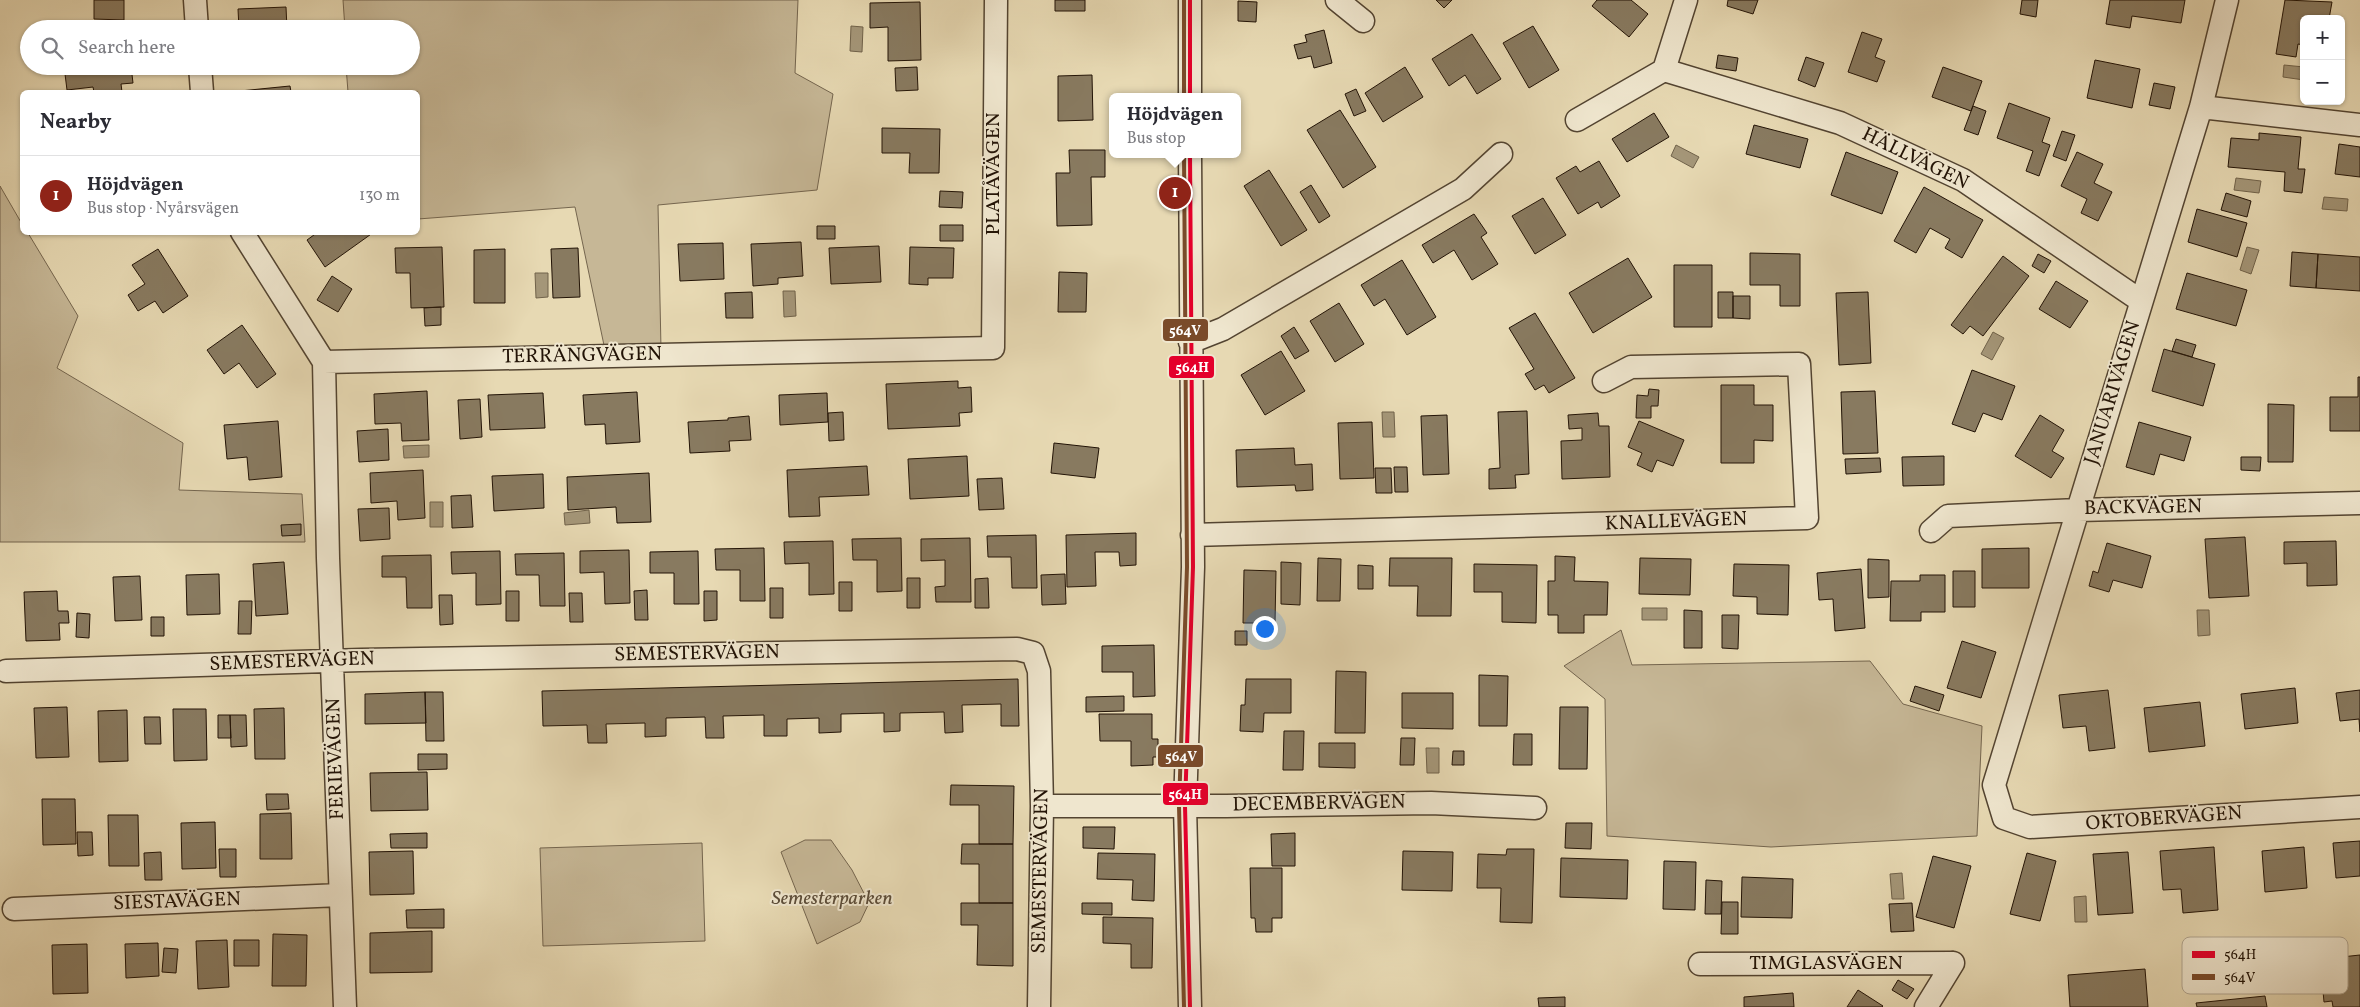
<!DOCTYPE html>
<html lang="en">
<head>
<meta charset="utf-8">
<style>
  :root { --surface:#fff; --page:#f7f7f7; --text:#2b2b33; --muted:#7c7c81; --line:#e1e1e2; --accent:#8f2418 }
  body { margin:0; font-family:Vollkorn,serif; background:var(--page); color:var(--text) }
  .controls { position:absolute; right:15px; top:15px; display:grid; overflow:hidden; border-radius:8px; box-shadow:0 1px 4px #0004 }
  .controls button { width:45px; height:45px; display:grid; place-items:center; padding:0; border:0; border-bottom:1px solid var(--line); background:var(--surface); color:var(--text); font:25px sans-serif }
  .you { position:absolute; left:1264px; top:628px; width:18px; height:18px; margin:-12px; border:4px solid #fff; border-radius:50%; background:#1a73e8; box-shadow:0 0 0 8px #1a73e833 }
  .badge { display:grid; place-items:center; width:32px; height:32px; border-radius:50%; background:var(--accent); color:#fff; font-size:16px; font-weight:700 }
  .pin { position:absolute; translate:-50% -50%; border:2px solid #fff; box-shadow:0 1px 5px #0006 }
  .popup { position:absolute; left:1109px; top:93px; width:132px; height:65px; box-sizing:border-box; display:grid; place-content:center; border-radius:8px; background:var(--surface); filter:drop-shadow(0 1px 4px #0005); font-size:16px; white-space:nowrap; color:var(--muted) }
  .popup b { font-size:19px; color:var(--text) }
  .popup::after { content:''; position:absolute; left:50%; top:100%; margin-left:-10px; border:10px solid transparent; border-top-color:var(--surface) }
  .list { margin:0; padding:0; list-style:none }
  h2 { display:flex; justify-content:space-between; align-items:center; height:65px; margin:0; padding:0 20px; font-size:21px }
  h2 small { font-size:16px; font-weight:400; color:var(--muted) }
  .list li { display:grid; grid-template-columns:32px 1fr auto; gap:15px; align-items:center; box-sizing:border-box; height:80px; padding:0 20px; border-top:1px solid var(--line) }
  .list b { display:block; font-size:19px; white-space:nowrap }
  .list p { margin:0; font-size:16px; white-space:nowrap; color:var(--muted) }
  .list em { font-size:16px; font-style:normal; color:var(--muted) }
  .icon { flex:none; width:28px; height:28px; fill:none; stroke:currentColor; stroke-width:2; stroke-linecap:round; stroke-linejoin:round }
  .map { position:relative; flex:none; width:2360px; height:1007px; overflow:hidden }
  .search { position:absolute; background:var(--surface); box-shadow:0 1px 4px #0004; left:20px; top:20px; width:400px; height:55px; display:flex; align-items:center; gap:12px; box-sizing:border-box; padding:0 18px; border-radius:28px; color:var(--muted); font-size:19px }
  .panel { position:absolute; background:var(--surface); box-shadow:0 1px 4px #0004; left:20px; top:90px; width:400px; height:145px; border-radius:8px }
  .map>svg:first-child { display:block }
</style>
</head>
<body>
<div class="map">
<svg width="2360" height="1007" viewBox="0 0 2360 1007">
  <rect width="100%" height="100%" fill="#e7d9b3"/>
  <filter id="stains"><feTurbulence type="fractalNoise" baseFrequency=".004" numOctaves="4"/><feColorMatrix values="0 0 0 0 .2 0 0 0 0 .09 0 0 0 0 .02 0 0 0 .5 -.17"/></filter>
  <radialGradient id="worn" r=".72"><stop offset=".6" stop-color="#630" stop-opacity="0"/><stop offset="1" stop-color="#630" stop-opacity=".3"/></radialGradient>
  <path fill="#c6b796" stroke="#74654e" d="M343,0H798L795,73L833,94L817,190L658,205L661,349L605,350L575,207L418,219V92H348L346,66H411V29H345Z
    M0,186L22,224V232L28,233L78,316L57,368L183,443L179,490L302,494L305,542H0Z
    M1621,630L1632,665L1870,661L1903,704L1982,726L1977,836L1771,847L1607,836L1605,699L1564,666Z
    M805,840H831L852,870L869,903L860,922L817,944L781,852Z
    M702,843L705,941L543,946L540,848Z"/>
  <path fill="#a49678" stroke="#70624a" d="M851,26L863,27L862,52L850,51Z
    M2284,65L2304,67V80L2283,77Z
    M1676,145L1699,157L1693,168L1671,156Z
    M2236,178L2261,181L2259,193L2234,190Z
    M2324,197L2348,199L2347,211L2322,209Z
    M2247,247L2259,250L2251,274L2240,270Z
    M535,273H548V297L536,298Z
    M783,291H795L796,316L784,317Z
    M1993,332L2004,338L1992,360L1981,354Z
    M1382,412H1394L1395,437H1383Z
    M429,445V457L404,458L403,446Z
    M430,502H443V527H430Z
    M589,510L590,523L565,525L564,513Z
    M1642,608H1667V620H1642Z
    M2209,610L2210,635L2198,636L2197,610Z
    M1426,748H1439V773H1427Z
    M1902,873L1904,899H1892L1890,874Z
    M2086,896L2087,922H2075L2074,897Z"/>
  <path fill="#887a60" stroke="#221306" d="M94,0H124V20L94,19Z
    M1055,0H1085V11H1055Z
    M1436,0H1452L1444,8Z
    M1597,0H1631L1648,14L1629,37L1592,6Z
    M1728,0H1758L1753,14L1727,6Z
    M2022,0H2038L2036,17L2020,14Z
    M2110,0H2185L2181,23L2132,16L2130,28L2106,24Z
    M2285,0L2332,2L2329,19H2304V45L2298,44L2296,57L2276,54Z
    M1238,1L1257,2L1256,22L1238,21Z
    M920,2L921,60L888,61V27L870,28V3Z
    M286,7L287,29H239L238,9Z
    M1533,26L1559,70L1529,88L1503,43Z
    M1324,30L1332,63L1314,68L1311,56L1298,59L1294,45L1307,42L1305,35Z
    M1862,32L1882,39L1875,57L1885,61L1877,82L1848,72Z
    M1472,34L1501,79L1477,94L1465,75L1449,86L1432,59Z
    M1718,55L1738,58L1736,71L1716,68Z
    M1806,57L1824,63L1815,87L1798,80Z
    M2095,60L2140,69L2132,108L2087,98Z
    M64,66H131L133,83L121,84L122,92H94L93,87L67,90Z
    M917,67L918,90L896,91L895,68Z
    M1405,67L1423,97L1383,122L1365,93Z
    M1943,67L1982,81L1971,111L1932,97Z
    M1092,75L1093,120L1058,121V76Z
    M2154,83L2175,87L2170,109L2149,105Z
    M290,86L291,92H240V91Z
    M1356,89L1366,111L1354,116L1345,94Z
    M2009,103L2050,118L2042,142L2050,145L2039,176L2026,171L2033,151L1997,138Z
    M1973,106L1986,111L1978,135L1964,130Z
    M1340,110L1376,167L1343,188L1307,130Z
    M1654,113L1669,137L1627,162L1612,139Z
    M1754,125L1808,139L1800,168L1746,154Z
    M882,128L940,129L939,173H909L910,153H882Z
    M2062,131L2075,135L2066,161L2053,156Z
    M2259,133L2301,137L2298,169H2305L2302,193L2284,191L2285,172L2228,167L2231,138L2259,140Z
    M2339,144L2360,147V177L2335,174Z
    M1069,150H1105V177H1091L1092,225L1057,226L1056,173H1070Z
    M1846,152L1898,172L1882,214L1831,195Z
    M2077,152L2103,164L2094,183L2112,192L2098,221L2081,213L2087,199L2061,186Z
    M1599,161L1620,196L1601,208L1598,202L1578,214L1556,178L1576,166L1580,172Z
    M1269,170L1307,230L1281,246L1244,186Z
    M1311,185L1330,216L1319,223L1300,192Z
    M1924,187L1983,220L1962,258L1945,248L1950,239L1930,228L1916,253L1894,241Z
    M940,191L963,192L962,208L939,207Z
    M2226,193L2251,201L2247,217L2221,210Z
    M1543,198L1566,235L1535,254L1512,216Z
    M2197,209L2247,223L2237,257L2188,242Z
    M1474,214L1487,233L1481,237L1498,264L1472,280L1454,250L1433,263L1422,245Z
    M940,225H963V241H940Z
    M817,226H835V239H817Z
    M318,232H374L325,267L307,240Z
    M801,242L803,276L778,278V284L753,286L751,244Z
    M723,243L724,279L680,281L678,244Z
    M879,246L881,282L831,284L829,248Z
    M442,247L444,307L411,308L410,273H396L395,248Z
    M910,247L954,248L953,278H928V285L909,284Z
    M578,248L580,297L553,298L551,249Z
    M158,249L188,296L163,313L155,301L138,311L128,295L145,284L132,265Z
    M505,249V303H474V250Z
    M2292,252L2318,254L2316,288L2290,286Z
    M1750,253L1800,254V306H1780V285H1750Z
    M2038,254L2051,261L2044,273L2032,266Z
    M2318,254L2360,257V291L2316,288Z
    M2003,256L2029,276L1983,336L1970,326L1963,334L1951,325Z
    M1628,258L1652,297L1593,333L1569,293Z
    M1402,260L1436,317L1407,335L1385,299L1374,306L1361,285Z
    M1674,265H1712V327H1674Z
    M1059,272L1087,273L1086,312H1058Z
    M2187,273L2247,290L2236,326L2176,309Z
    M332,276L352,289L338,312L317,300Z
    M2056,281L2088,301L2070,328L2039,309Z
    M752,292L753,318H726L725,293Z
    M1718,292H1733V318H1718Z
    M1868,292L1871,363L1839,365L1836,293Z
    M1733,296H1750V319L1733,318Z
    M1339,303L1364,344L1335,362L1310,321Z
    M441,307V325L425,326L424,308Z
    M1535,313L1575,378L1549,393L1544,385L1535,390L1525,374L1534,369L1509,328Z
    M242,325L276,374L257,388L239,363L224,374L207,350Z
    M1294,327L1309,351L1295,359L1281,336Z
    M2176,339L2196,345L2192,357L2172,351Z
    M2164,349L2215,364L2203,406L2152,391Z
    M1281,351L1305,391L1265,415L1241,375Z
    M1972,370L2015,386L2002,420L1983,413L1975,432L1952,424Z
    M2358,377H2360V431H2330V397H2358Z
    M958,381V388L971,387L972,412L959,413L960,426L888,429L886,384Z
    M1721,385H1754V405H1773V441L1754,440V463H1721Z
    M1649,389L1659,390L1658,406H1651V418H1636L1637,395L1648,396Z
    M427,391L429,440L402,441L401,423L375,424L374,394Z
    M1875,391L1878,453L1843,454L1841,392Z
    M637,392L640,442L606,444L605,424L585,425L583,395Z
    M543,393L545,428L490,430L488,395Z
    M827,393L828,422L780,425L779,395Z
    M480,399L482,437L460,439L458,400Z
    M2268,404L2294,405L2293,462H2268Z
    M1527,411L1529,474L1515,475L1516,488L1489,489V469L1500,468L1498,412Z
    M843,412L844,440L829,441L828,413Z
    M1598,413L1599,426H1609L1610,477L1562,479L1561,441L1582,440V428L1569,429L1568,415Z
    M1447,415L1449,474L1423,475L1421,416Z
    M2040,415L2064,430L2052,451L2064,458L2051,478L2015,456Z
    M749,416L751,440L729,441L730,451L690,453L688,422L728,420V418Z
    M278,421L282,477L249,480L247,457L227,459L224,425Z
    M1639,421L1684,440L1673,466L1657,460L1652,472L1637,465L1642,453L1628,447Z
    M1372,422L1374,478L1340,479L1338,423Z
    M2139,422L2191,437L2184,461L2160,454L2154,475L2126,467Z
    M388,429L389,460L359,462L357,431Z
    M1054,443L1099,448L1095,478L1051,473Z
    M1294,448L1295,465L1312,464L1313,490L1296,491L1295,485L1237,487L1236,450Z
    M967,456L969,496L910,499L908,459Z
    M1944,456V485L1903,486L1902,457Z
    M2241,457H2261L2260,471L2241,470Z
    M1880,458L1881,472L1846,474L1845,459Z
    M867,466L869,495L819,497L820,516L789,517L787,470Z
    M1394,467H1407L1408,492H1395Z
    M1375,468H1391L1392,493H1376Z
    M423,470L425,518L398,520L397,501L371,503L370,473Z
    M649,473L651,522L617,523L616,507L568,510L567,477Z
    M543,474L544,508L494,511L492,476Z
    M1002,478L1004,509L979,510L977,479Z
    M471,495L473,527L452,528L451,496Z
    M389,508L390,539L360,541L358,509Z
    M301,524V535L282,536L281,525Z
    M1136,533V565L1120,566L1119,552H1095L1096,586L1067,587L1066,535Z
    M1036,535L1037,588H1012L1011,557H988L987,536Z
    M2245,537L2249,596L2209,598L2205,539Z
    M901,538L902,591L877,592V560H853L852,539Z
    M970,538L971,602H936L935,587L945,586V560L921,561V539Z
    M833,541L834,594L809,595V563L785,564L784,542Z
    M2336,541L2337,585L2307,586V563L2284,564V542Z
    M2107,543L2151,556L2142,588L2113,580L2109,592L2089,586L2093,571L2098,573Z
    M764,548L765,601H740V570H716L715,549Z
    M2029,548V588H1982V549Z
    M629,550L630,603L605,604L604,572L580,573V551Z
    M500,551L501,604L476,605V573L452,574L451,552Z
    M698,551L699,604H674V573H650V552Z
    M564,553L565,606H540L539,575H516L515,554Z
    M431,555L432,608H407L406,577H382V556Z
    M1555,556L1575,557L1574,581L1608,582L1607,615H1584V633H1558V615H1548V581H1555Z
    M1318,558L1341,559L1340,601H1317Z
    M1390,558H1452L1451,616H1417L1418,586H1389Z
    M1640,558L1691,559L1690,595L1639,594Z
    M1868,559L1889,560V597L1868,598Z
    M284,562L288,614L256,616L253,564Z
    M1281,562L1301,563L1300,605L1281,604Z
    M1474,564L1537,565L1536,623L1502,622V592H1474Z
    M1734,564L1789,565L1788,615L1757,614V597L1733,596Z
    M1358,565L1373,566V589H1358Z
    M1861,569L1865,628L1835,631L1833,599L1819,600L1817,573Z
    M1244,570L1276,571L1275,623H1243Z
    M1953,571H1975V607H1953Z
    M219,574L220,614L187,615L186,575Z
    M1065,574L1066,604L1042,605L1041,575Z
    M1920,575H1945V612H1921V621H1890L1891,581H1920Z
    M140,576L142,620L115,621L113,577Z
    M907,578H920V608H907Z
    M988,578L989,608H975V579Z
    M839,582H852V611H839Z
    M770,588H783V618H770Z
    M647,590L648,620H635L634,591Z
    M57,591L58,611H68L69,623H59L60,640L26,641L24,592Z
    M506,591H519V621H506Z
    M704,591H717V620L704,621Z
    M569,593H582L583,622H570Z
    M439,595H452L453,624L440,625Z
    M239,601H252L251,634H238Z
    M1684,610L1702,611V648H1684Z
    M77,613L90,614L89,638L76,637Z
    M1722,615H1739L1738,649L1722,648Z
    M151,617H164V636H151Z
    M1235,631H1247V645H1235Z
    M1962,641L1996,652L1981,698L1947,688Z
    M1154,645L1155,696L1133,697V672H1102V646Z
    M1336,671L1366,672L1365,733H1335Z
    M1479,675L1508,676L1507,726H1479Z
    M1018,679L1019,726H1001V704L962,705L963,732L945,733L944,712L900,713V731L884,732V713L841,714V732L819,733V718L787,719V736H764V715L723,716L724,738H706L705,717L666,718V736L645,737V723L606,724L607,743H588L587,725L543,726L542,691Z
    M1246,679H1291V713H1264L1263,732L1240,731L1241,705H1245Z
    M1915,686L1944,695L1939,711L1910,701Z
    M2295,688L2298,723L2245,729L2241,694Z
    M2108,690L2115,748L2089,751L2086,726L2063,728L2059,695Z
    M2360,690V732L2359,719L2340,721L2336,693Z
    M425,692L426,723L365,724V694Z
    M425,692H443L444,741H426Z
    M1402,693H1453V729L1402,728Z
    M1124,696V711L1086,712V697Z
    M2200,702L2205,746L2149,752L2144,708Z
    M67,707L69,757L36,758L34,708Z
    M1560,707H1588L1587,769H1559Z
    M284,708L285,759H255L254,709Z
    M173,709H206L207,760L174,761Z
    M127,710L128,761L99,762L98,711Z
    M1099,714H1152V739H1158V757H1153V765L1131,766V741H1100Z
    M218,715H230L231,738H218Z
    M230,715H246L247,746L231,747Z
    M144,717H160L161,744H145Z
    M1284,731H1304L1303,770H1283Z
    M1514,734H1532V765H1513Z
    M1401,738H1415L1414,765H1400Z
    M1319,743H1355V768L1319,767Z
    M1453,751H1464V765H1452Z
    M418,754H447V769L418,770Z
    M427,772L428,810L371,811L370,773Z
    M951,785L1014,786L1013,844H979V805H950Z
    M266,794H288L289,809L267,810Z
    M42,799H75L76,844L43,845Z
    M291,813L292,859H260V814Z
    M108,815H138L139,866H109Z
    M215,822L216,868L182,869L181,823Z
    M1566,823H1592L1591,849L1565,848Z
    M1083,827H1115L1114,849L1083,848Z
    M77,832H92L93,855L78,856Z
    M427,833V848H391L390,834Z
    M1295,833V866H1272L1271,834Z
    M2360,841V876L2336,878L2333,843Z
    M962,844H1013V903H979V864H961Z
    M2214,847L2218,910L2183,913L2181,889L2163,890L2160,851Z
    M2304,847L2307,888L2265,892L2262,851Z
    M219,849H236V877H220Z
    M1507,849H1534L1532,923L1500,922L1501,888H1477L1478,854L1506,855Z
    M413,851L414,894L370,895L369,852Z
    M1403,851L1453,852L1452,891L1402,890Z
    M161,852L162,880H145L144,853Z
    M2128,852L2133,913L2098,915L2093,854Z
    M1098,853L1155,854L1154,901L1132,900L1133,880L1097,879Z
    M2027,853L2056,861L2040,921L2010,914Z
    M1933,856L1971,866L1954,928L1916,917Z
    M1561,858L1628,860L1627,899L1560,897Z
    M1664,861L1696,862L1695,910L1663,909Z
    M1250,868H1282V918H1272V932H1256L1255,918H1251Z
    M1742,877L1793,879L1792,918L1741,917Z
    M1706,880L1722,881L1721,914H1705Z
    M1722,902H1738V934H1721Z
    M961,903H1013V966L977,965L978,925H961Z
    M1082,903H1112V915L1082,914Z
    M1912,903L1914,931L1891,932L1889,904Z
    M444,909V928H407L406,910Z
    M1103,917L1153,918L1152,968H1131V944L1103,943Z
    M432,931V972L370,973V933Z
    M273,934L307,935L306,986H272Z
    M227,940L229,987L198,989L196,941Z
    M234,940H259V966H234Z
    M158,943L159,976L126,978L125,944Z
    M87,944L88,993L53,994L52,945Z
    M164,948L178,949L176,973L162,972Z
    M2360,955V1007H2333L2332,1001L2324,1002L2321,970L2333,968L2332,958Z
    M2145,969L2148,1007H2070L2068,975Z
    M1898,980L1914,989L1907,999L1892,990Z
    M1858,990L1883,1006L1882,1007H1847Z
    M1793,993L1794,1007H1744V997Z
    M2265,996L2267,1007H2197L2196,1003Z
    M1565,997V1007H1539L1538,998Z"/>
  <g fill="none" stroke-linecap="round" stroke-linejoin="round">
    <g stroke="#534431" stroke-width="25">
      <path id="minor" d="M195,0L197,29
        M1190,0V97
        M1337,0L1363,21
        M1686,0L1664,70L1840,123L1963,180L2141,301
        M2227,0L2201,107L1994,785L2004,818L2030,827L2360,807
        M200,66L202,92
        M2201,107L2360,125
        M1577,120L1664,70
        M1190,154L1193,567L1185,806L1190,1007
        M242,232L324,362
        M1190,342L1223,329L1463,189L1501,154
        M324,362L993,348L996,0
        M324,362L328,558L345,1007
        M1931,531L1948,516L2078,510L2360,503
        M1192,535L1807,518L1799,364L1631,367L1604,381
        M6,671L361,660L1017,649L1033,653L1039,671L1042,806L1039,1007
        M1042,806H1226L1431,803L1535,808
        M14,909L340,895
        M1700,964L1953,963
        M1926,1007L1953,963"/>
    </g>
    <use href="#minor" stroke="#efe6ce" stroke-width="22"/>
    <g stroke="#efe6ce" stroke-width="8">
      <path id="bus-1" d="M1190,0V97
        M1190,1007L1185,806L1193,567L1190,154"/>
    </g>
    <g stroke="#efe6ce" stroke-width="8">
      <path id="bus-2" d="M1184,0V97
        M1184,1007L1179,806L1187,567L1184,154"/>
    </g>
    <use href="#bus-1" stroke="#e4002b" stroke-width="4"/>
    <use href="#bus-2" stroke="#7a4b2a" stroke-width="4"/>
  </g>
  <g text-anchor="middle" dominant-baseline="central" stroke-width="4" stroke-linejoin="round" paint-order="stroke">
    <g font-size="20" fill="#221306" stroke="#efe6ce">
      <text transform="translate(1915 159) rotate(26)">HÄLLVÄGEN</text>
      <text transform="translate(994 174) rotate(-90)">PLATÅVÄGEN</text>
      <text transform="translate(582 356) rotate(-1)">TERRÄNGVÄGEN</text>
      <text transform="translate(2113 393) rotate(-73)">JANUARIVÄGEN</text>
      <text transform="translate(2143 508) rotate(-1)">BACKVÄGEN</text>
      <text transform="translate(1676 522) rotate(-2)">KNALLEVÄGEN</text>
      <text transform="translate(697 654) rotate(-1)">SEMESTERVÄGEN</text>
      <text transform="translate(292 662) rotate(-2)">SEMESTERVÄGEN</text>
      <text transform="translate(336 759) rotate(-92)">FERIEVÄGEN</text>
      <text transform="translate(1319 804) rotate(-1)">DECEMBERVÄGEN</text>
      <text transform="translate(2164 819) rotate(-4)">OKTOBERVÄGEN</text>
      <text transform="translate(1041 871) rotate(-89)">SEMESTERVÄGEN</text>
      <text transform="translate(177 902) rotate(-2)">SIESTAVÄGEN</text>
      <text x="1826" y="964">TIMGLASVÄGEN</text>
    </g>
    <g font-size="20" font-style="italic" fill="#5b4c38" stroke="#efe6ce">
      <text x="832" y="899">Semesterparken</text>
    </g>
  </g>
  <rect x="2182" y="937" width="166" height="57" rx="8" fill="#efe6ce" stroke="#b2a792" stroke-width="1"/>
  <rect x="2192" y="951" width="23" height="7" fill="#e4002b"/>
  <rect x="2192" y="974" width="23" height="6" fill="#7a4b2a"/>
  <g font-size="14" fill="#221306">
    <text x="2224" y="959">564H</text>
    <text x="2224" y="982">564V</text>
  </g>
  <g stroke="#efe6ce" stroke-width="2">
    <rect x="1162" y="318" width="47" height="24" rx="5" fill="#7a4b2a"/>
    <rect x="1168" y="355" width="47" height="24" rx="5" fill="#e4002b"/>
    <rect x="1157" y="744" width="47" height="24" rx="5" fill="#7a4b2a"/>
    <rect x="1162" y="782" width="47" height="24" rx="5" fill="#e4002b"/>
  </g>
  <g font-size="14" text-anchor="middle" font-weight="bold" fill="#fff">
    <text x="1185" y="335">564V</text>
    <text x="1192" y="372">564H</text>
    <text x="1181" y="761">564V</text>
    <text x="1185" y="799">564H</text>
  </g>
  <rect width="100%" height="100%" filter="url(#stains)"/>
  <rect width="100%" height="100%" fill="url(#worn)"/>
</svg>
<div class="controls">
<button>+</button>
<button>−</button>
</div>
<div class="you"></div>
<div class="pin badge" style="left:1175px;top:193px">1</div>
<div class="popup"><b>Höjdvägen</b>Bus stop</div>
<div class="search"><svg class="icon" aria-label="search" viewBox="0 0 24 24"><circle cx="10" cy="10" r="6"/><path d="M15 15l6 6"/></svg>Search here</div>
<section class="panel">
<h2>Nearby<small></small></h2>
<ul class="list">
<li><span class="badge">1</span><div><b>Höjdvägen</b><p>Bus stop · Nyårsvägen</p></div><em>130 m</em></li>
</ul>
</section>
</div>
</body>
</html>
